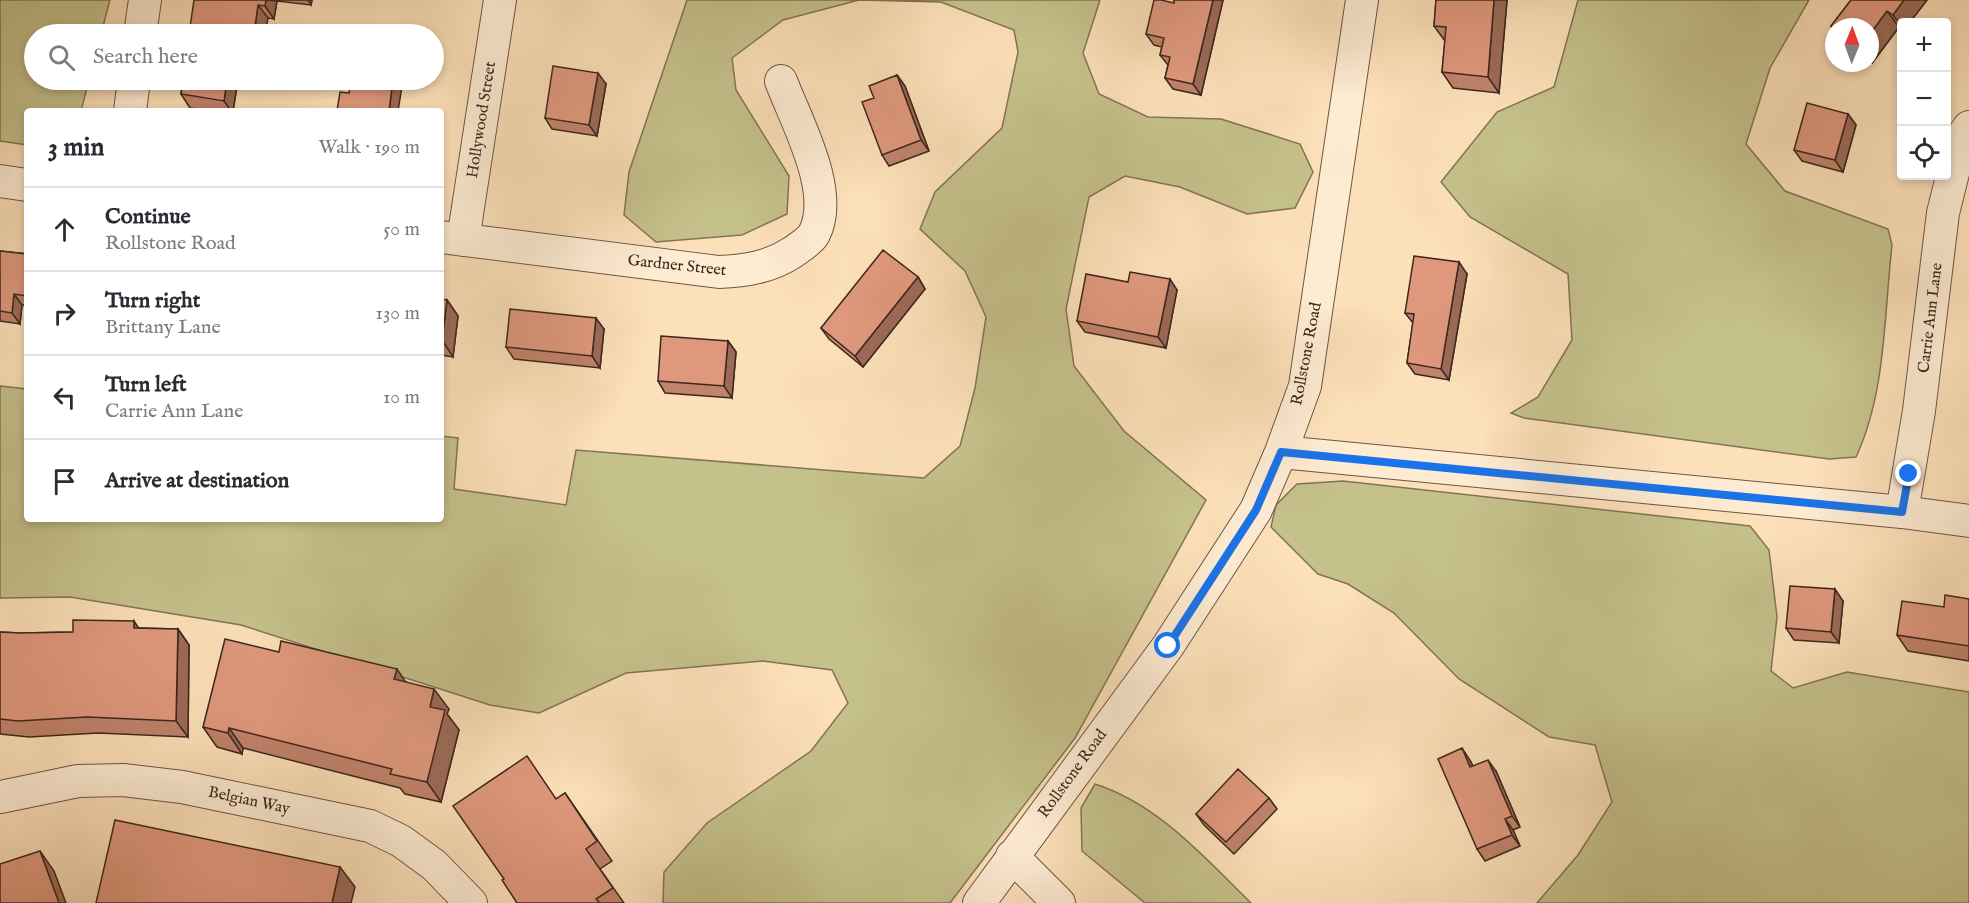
<!DOCTYPE html>
<html lang="en">
<head>
<meta charset="utf-8">
<style>
  :root { --surface:#fff; --page:#f7f7f7; --text:#2b2b33; --muted:#7c7c81; --line:#e1e1e2 }
  body { margin:0; font-family:"IM FELL English",serif; background:var(--page); color:var(--text) }
  .controls { position:absolute; right:18px; top:18px; display:grid; overflow:hidden; border-radius:6px; box-shadow:0 3px 9px #0003 }
  .controls button { width:54px; height:54px; display:grid; place-items:center; padding:0; border:0; border-bottom:2px solid var(--line); background:var(--surface); color:var(--text); font:30px sans-serif }
  .compass { position:absolute; left:1825px; top:18px; width:54px; height:54px; border-radius:50%; background:var(--surface); box-shadow:0 3px 9px #0003; rotate:1deg }
  .stop { position:absolute; width:18px; height:18px; margin:-14px; border:4px solid #1a73e8; border-radius:50%; background:#fff }
  .stop.end { background:#1a73e8; border-color:#fff; box-shadow:0 2px 6px #0008 }
  .list { margin:0; padding:0; list-style:none }
  h2 { display:flex; justify-content:space-between; align-items:center; height:78px; margin:0; padding:0 24px; font-size:26px }
  h2 small { font-size:20px; font-weight:400; color:var(--muted) }
  .list li { display:grid; grid-template-columns:39px 1fr auto; gap:18px; align-items:center; box-sizing:border-box; height:84px; padding:0 24px; border-top:2px solid var(--line) }
  .list b { display:block; font-size:22px; white-space:nowrap }
  .list p { margin:0; font-size:20px; white-space:nowrap; color:var(--muted) }
  .list em { font-size:20px; font-style:normal; color:var(--muted) }
  .icon { flex:none; width:33px; height:33px; fill:none; stroke:currentColor; stroke-width:2; stroke-linecap:round; stroke-linejoin:round }
  .map { position:relative; flex:none; width:1969px; height:903px; overflow:hidden }
  .search { position:absolute; background:var(--surface); box-shadow:0 3px 9px #0003; left:24px; top:24px; width:420px; height:66px; display:flex; align-items:center; gap:15px; box-sizing:border-box; padding:0 21px; border-radius:33px; color:var(--muted); font-size:22px }
  .panel { position:absolute; background:var(--surface); box-shadow:0 3px 9px #0003; left:24px; top:108px; width:420px; height:414px; border-radius:6px }
  .map>svg:first-child { display:block }
</style>
</head>
<body>
<div class="map">
<svg width="1969" height="903" viewBox="0 0 1969 903">
  <rect width="100%" height="100%" fill="#fce0b9"/>
  <filter id="stains"><feTurbulence type="fractalNoise" baseFrequency=".00333" numOctaves="4"/><feColorMatrix values="0 0 0 0 .2 0 0 0 0 .09 0 0 0 0 .02 0 0 0 .5 -.17"/></filter>
  <radialGradient id="worn" r=".72"><stop offset=".6" stop-color="#630" stop-opacity="0"/><stop offset="1" stop-color="#630" stop-opacity=".3"/></radialGradient>
  <path fill="#c5c18b" stroke="#827454" stroke-width="1.5" d="M0,0H110L101,34H34V80H89L81,111H27V145L0,141Z
    M687,0H1100L1083,53L1099,94L1148,117L1221,119L1300,144L1313,172L1295,208L1247,214L1180,187L1125,176L1089,197L1066,309L1074,366L1124,431L1206,500L1075,738L950,903H663L664,872L707,823L811,751L848,703L832,670L763,661L626,673L539,713L490,705L241,625L70,597L0,598V386L27,389V519H441V436L458,438L454,489L566,505L576,450L924,478L960,446L975,388L986,317L965,271L920,229L935,192L1002,128L1018,52L1014,30L941,2L859,0L783,20L732,58L736,90L789,176L787,214L742,235L656,242L624,215L629,172Z
    M1578,0H1809L1770,68L1746,144L1785,191L1888,229L1892,245C1884,315 1886,393 1856,457L1829,459L1524,418L1511,413L1538,397L1572,340L1568,274L1470,217L1441,182L1497,112L1554,87Z
    M1343,481L1750,526L1769,550L1777,617L1771,671L1793,688L1847,672L1969,692V903H1537L1578,855L1612,802L1595,745L1549,737L1459,679L1394,613L1348,584L1318,574L1271,527L1276,505L1297,484Z
    M1095,784C1158,804 1205,858 1251,903H1145L1082,851L1081,808Z"/>
  <g fill="none" stroke-linecap="round" stroke-linejoin="round">
    <g stroke="#6e5545" stroke-width="34">
      <path id="minor" d="M140,34L145,0
        M130,111L134,80
        M0,181L27,185
        M441,237L719,272C746,271 770,267 793,252C800,247 810,241 814,234C836,192 796,121 781,81
        M463,240L500,0
        M1281,452L1902,512L1969,521
        M1902,512L1919,411L1943,213L1962,137L1969,127
        M0,797L78,781L123,780L182,787L370,826L401,841L434,865L471,903
        M1012,856L1059,903
        M979,903L1168,646L1256,510L1281,452L1305,386L1362,0"/>
    </g>
    <use href="#minor" stroke="#fdebd2" stroke-width="32"/>
  </g>
  <path fill="#c0836c" stroke="#3e271e" stroke-width="1.5" d="M194,0H312L311,5L277,1L274,19L268,18Z
    M1174,0H1223L1201,95L1173,89L1165,78L1168,65L1160,55L1162,47L1154,45L1146,34L1174,3Z
    M1436,0H1507L1499,93L1453,88L1442,72L1445,41L1434,26Z
    M1851,0H1927L1910,22H1902V29L1899,27L1872,63L1870,62V27H1834V30L1831,26Z
    M897,75L905,86L929,151L889,166L882,155L874,98Z
    M183,80H238L233,111H214L190,108L181,94Z
    M606,84L597,136L552,129L545,118Z
    M1848,114L1856,125L1843,172L1802,161L1794,150Z
    M0,251L27,254V306L22,305L20,324L0,321Z
    M1467,274L1449,380L1415,374L1407,363L1413,323L1405,313Z
    M918,277L925,289L863,367L829,339L821,328Z
    M1177,290L1166,348L1085,332L1077,321Z
    M441,299L447,300L458,316L453,357L441,355Z
    M604,329L600,368L514,359L506,347Z
    M728,341L736,352L732,398L665,393L658,381Z
    M1969,599V661L1908,651L1897,635L1944,607Z
    M1843,601L1839,643L1794,640L1786,628Z
    M139,628L178,629L189,645L188,737L98,733L29,737L0,734V632L20,633L73,632Z
    M279,652L406,682L449,709L447,714L459,730L441,802L405,794L400,788L243,748L242,754L217,747L203,727Z
    M1470,760L1473,766L1496,771L1520,827L1513,830L1520,846L1485,861L1477,849Z
    M565,793L612,861L600,869L624,903H517L504,879L556,799Z
    M1269,798L1277,809L1234,854L1204,825L1196,814Z"/>
  <path fill="#9c6a58" stroke="#3e271e" stroke-width="1.5" d="M266,0L277,1L274,19L265,6Z
    M308,0H312L311,5Z
    M1213,0H1223L1201,95L1193,84Z
    M1494,0H1507L1499,93L1488,77Z
    M1904,0H1927L1910,22H1902V27L1893,15Z
    M258,5L268,18L265,34H254Z
    M1887,11L1899,27L1872,63L1870,61V34Z
    M598,73L606,84L597,136L589,125Z
    M897,75L905,86L929,151L921,140Z
    M227,80H238L233,111H231L224,101Z
    M393,80H403L398,111H389Z
    M1848,114L1856,125L1843,172L1835,160Z
    M1459,262L1467,274L1449,380L1441,369Z
    M918,277L925,289L863,367L855,356Z
    M1170,279L1177,290L1166,348L1158,337Z
    M14,294L22,305L20,324L12,313Z
    M447,300L458,316L453,357L442,340Z
    M596,318L604,329L600,368L592,356Z
    M728,341L736,352L732,398L724,386Z
    M1835,589L1843,601L1839,643L1831,632Z
    M134,621L145,638L134,628Z
    M178,629L189,645L188,737L176,721Z
    M397,669L411,690L394,679Z
    M434,689L449,709L447,714L459,730L441,802L427,782L430,707Z
    M229,728L243,748L242,754L228,733Z
    M1462,748L1470,760L1478,778L1470,767Z
    M1488,760L1496,771L1520,827L1512,816Z
    M1505,819L1513,830L1520,846L1512,835Z
    M40,851L54,871L66,903H59Z
    M340,867L355,887L351,903H332Z"/>
  <path fill="#df987d" stroke="#3e271e" stroke-width="1.5" d="M194,0H266L265,6L258,5L254,34H189Z
    M1154,0H1161L1174,3V0H1213L1193,84L1165,78L1170,57L1160,55L1164,38L1146,34Z
    M1436,0H1494L1488,77L1442,72L1446,27L1434,26Z
    M1851,0H1904L1893,15L1887,11L1870,34V27H1834V28L1831,26Z
    M553,66L598,73L589,125L545,118Z
    M897,75L921,140L882,155L862,102L874,98L869,86Z
    M183,80H227L224,101L181,94Z
    M351,80H393L389,111H337L340,92L349,93Z
    M1807,103L1848,114L1835,160L1794,150Z
    M883,250L918,277L855,356L821,328Z
    M0,251L27,254V296L14,294L12,313L0,311Z
    M1414,256L1459,262L1441,369L1407,363L1414,314L1405,313Z
    M1130,272L1170,279L1158,337L1077,321L1086,274L1128,282Z
    M441,299L447,300L442,340H441Z
    M510,309L596,318L592,356L506,347Z
    M661,336L728,341L724,386L658,381Z
    M1790,586L1835,589L1831,632L1786,628Z
    M1945,595L1969,599V646L1897,635L1902,601L1944,607Z
    M73,620L134,621V628L178,629L176,721L87,717L18,721L0,719V632L20,633L73,632Z
    M225,639L279,652L281,641L397,669L394,679L434,689L430,707L445,710L427,782L390,774L392,769L229,728L228,733L203,727Z
    M1462,748L1470,767L1488,760L1512,816L1505,819L1512,835L1477,849L1438,759Z
    M527,756L556,799L565,793L597,841L586,849L613,888L596,899L600,903H517L502,880L504,879L453,806Z
    M1238,769L1269,798L1226,842L1196,814Z
    M115,820L340,867L332,903H96Z
    M40,851L59,903H0V864Z"/>
  <g fill="none" stroke-linecap="round" stroke-linejoin="round">
    <path stroke="#1a73e8" stroke-width="8" d="M1168,646L1256,510L1281,452L1902,512L1909,474"/>
  </g>
  <g text-anchor="middle" dominant-baseline="central" stroke-width="6" stroke-linejoin="round" paint-order="stroke">
    <g font-size="16" fill="#3e271e" stroke="#fdebd2">
      <text transform="translate(482 120) rotate(-81)">Hollywood Street</text>
      <text transform="translate(677 266) rotate(6)">Gardner Street</text>
      <text transform="translate(1931 318) rotate(-83)">Carrie Ann Lane</text>
      <text transform="translate(1307 354) rotate(-79)">Rollstone Road</text>
      <text transform="translate(1073 774) rotate(-54)">Rollstone Road</text>
      <text transform="translate(249 801) rotate(12)">Belgian Way</text>
    </g>
  </g>
  <rect width="100%" height="100%" filter="url(#stains)"/>
  <rect width="100%" height="100%" fill="url(#worn)"/>
</svg>
<div class="controls">
<button>+</button>
<button>−</button>
<button><svg class="icon" aria-label="locate" viewBox="0 0 24 24"><circle cx="12" cy="12" r="6"/><path d="M12 2v4M12 18v4M2 12h4M18 12h4"/></svg></button>
</div>
<svg class="compass" viewBox="-18 -18 36 36"><path d="M0-13l5 13h-10z" fill="#e53935"/><path d="M0 13l5-13h-10z" fill="#7c7c81"/></svg>
<div class="stop" style="left:1168px;top:646px"></div>
<div class="stop end" style="left:1909px;top:474px"></div>
<div class="search"><svg class="icon" aria-label="search" viewBox="0 0 24 24"><circle cx="10" cy="10" r="6"/><path d="M15 15l6 6"/></svg>Search here</div>
<section class="panel">
<h2>3 min<small>Walk · 190 m</small></h2>
<ul class="list">
<li><svg class="icon" aria-label="ahead" viewBox="0 0 24 24"><path d="M12 20V5M6 11l6-6 6 6"/></svg><div><b>Continue</b><p>Rollstone Road</p></div><em>50 m</em></li>
<li><svg class="icon" aria-label="right" viewBox="0 0 24 24"><path d="M7 20v-9h11M14 6l5 5-5 5"/></svg><div><b>Turn right</b><p>Brittany Lane</p></div><em>130 m</em></li>
<li><svg class="icon" aria-label="left" viewBox="0 0 24 24"><path d="M17 20v-9H6M10 6l-5 5 5 5"/></svg><div><b>Turn left</b><p>Carrie Ann Lane</p></div><em>10 m</em></li>
<li><svg class="icon" aria-label="arrive" viewBox="0 0 24 24"><path d="M6 21V4h12l-3 4 3 4H6"/></svg><div><b>Arrive at destination</b></div></li>
</ul>
</section>
</div>
</body>
</html>
